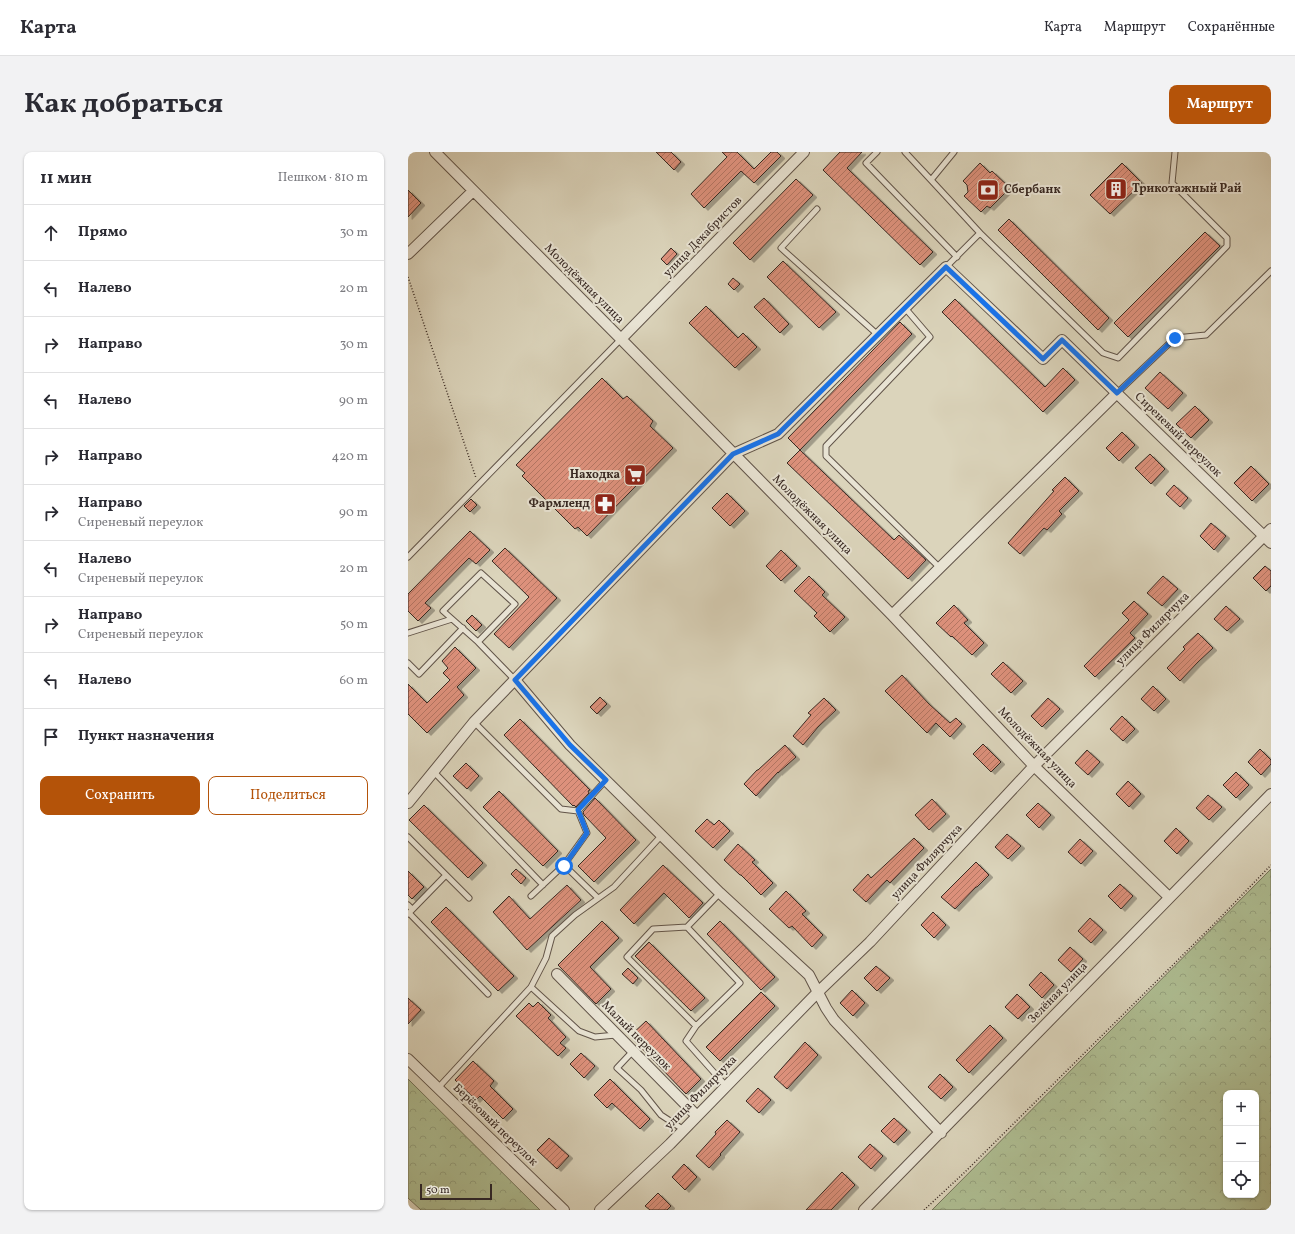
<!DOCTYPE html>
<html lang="ru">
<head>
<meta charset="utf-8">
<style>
  :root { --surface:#fff; --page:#f2f2f3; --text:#2b2b33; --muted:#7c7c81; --line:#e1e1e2; --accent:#b45309 }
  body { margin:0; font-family:Vollkorn,serif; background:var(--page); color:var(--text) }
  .controls { position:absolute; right:12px; bottom:12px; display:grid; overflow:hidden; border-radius:8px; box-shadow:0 1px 3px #0004 }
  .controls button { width:36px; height:36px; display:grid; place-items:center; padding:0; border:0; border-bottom:1px solid var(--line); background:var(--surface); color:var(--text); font:20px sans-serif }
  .scale { position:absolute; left:12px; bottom:10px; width:72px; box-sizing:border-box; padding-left:4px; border:2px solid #382923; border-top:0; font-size:11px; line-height:14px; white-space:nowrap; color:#382923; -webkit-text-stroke:3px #e8e3d3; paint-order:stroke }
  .stop { position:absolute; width:12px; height:12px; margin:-9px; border:3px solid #1a73e8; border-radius:50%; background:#fff }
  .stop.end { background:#1a73e8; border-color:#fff; box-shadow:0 1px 4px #0008 }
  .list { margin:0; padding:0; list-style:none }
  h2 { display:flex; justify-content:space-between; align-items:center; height:52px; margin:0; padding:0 16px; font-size:17px }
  h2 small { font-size:13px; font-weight:400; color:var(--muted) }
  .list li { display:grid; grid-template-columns:26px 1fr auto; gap:12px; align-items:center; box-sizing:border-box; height:56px; padding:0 16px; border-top:1px solid var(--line) }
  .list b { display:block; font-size:15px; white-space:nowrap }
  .list p { margin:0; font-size:13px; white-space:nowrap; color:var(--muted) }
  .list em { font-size:13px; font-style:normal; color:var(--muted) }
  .actions { display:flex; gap:8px; padding:12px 16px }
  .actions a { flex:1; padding:9px 0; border:1px solid var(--accent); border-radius:8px; text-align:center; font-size:14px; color:var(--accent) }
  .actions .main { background:var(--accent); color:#fff }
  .icon { flex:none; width:22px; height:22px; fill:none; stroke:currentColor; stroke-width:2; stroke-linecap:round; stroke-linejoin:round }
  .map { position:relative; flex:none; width:863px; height:1058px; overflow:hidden; border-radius:8px }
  header { display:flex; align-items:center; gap:24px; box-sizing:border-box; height:56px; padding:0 20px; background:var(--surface); border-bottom:1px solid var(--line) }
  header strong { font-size:19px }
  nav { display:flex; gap:22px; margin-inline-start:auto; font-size:14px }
  .intro { display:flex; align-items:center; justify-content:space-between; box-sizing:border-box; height:96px; padding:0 24px }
  h1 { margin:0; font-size:28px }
  .button { padding:10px 18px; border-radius:8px; background:var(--accent); color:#fff; font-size:14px; font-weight:700 }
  main { display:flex; gap:24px; padding:0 24px }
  aside { flex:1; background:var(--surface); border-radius:8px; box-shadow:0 1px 3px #0004 }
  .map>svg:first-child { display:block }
</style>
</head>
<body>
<header>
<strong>Карта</strong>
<nav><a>Карта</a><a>Маршрут</a><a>Сохранённые</a></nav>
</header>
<div class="intro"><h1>Как добраться</h1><a class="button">Маршрут</a></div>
<main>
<aside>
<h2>11 мин<small>Пешком · 810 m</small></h2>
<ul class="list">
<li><svg class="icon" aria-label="ahead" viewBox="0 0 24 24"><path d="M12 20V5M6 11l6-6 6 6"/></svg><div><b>Прямо</b></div><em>30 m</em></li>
<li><svg class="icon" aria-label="left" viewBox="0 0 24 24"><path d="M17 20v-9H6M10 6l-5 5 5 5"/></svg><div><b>Налево</b></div><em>20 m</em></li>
<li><svg class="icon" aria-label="right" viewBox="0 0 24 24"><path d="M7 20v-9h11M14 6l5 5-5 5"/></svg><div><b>Направо</b></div><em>30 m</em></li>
<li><svg class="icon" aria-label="left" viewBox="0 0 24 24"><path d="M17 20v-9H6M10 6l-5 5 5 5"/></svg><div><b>Налево</b></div><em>90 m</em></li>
<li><svg class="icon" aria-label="right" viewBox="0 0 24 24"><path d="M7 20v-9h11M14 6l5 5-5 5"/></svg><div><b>Направо</b></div><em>420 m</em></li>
<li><svg class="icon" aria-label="right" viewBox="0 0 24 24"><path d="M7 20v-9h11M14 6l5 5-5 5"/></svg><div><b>Направо</b><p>Сиреневый переулок</p></div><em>90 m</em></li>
<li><svg class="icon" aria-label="left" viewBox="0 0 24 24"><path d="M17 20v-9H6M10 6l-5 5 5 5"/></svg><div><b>Налево</b><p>Сиреневый переулок</p></div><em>20 m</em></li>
<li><svg class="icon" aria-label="right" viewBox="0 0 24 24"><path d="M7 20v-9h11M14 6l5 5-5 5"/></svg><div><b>Направо</b><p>Сиреневый переулок</p></div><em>50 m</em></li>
<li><svg class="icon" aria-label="left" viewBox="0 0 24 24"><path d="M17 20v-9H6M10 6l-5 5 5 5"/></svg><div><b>Налево</b></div><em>60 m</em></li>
<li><svg class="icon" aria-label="arrive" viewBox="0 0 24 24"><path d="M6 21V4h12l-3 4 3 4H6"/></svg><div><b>Пункт назначения</b></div></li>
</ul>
<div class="actions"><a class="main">Сохранить</a><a>Поделиться</a></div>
</aside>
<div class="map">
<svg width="863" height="1058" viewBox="0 0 863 1058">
  <defs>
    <pattern id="forest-crowns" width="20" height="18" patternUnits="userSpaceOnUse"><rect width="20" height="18" fill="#aebd92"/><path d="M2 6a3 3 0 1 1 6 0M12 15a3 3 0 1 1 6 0" fill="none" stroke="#96a27e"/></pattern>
    <pattern id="building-hatch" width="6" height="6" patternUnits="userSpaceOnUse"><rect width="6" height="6" fill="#dd917b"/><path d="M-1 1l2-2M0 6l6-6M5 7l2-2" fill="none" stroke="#b47664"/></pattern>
    <filter id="shadow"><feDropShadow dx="4" dy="2.5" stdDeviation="0" flood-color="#0004"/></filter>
  </defs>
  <rect width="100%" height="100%" fill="#dbd4bb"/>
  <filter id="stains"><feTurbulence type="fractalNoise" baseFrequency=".005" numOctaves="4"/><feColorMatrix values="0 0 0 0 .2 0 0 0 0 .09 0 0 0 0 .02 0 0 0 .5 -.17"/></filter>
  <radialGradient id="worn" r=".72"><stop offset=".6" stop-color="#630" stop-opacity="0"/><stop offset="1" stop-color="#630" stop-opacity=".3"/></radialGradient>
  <path fill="url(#forest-crowns)" stroke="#73735a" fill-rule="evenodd" d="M863,717V1058H524ZM818,941H848V1043H818Z
    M0,927L132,1058H13L0,1046Z"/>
  <path fill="url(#building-hatch)" stroke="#382923" filter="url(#shadow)" d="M248,0H263L273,10L266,18Z
    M314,0H329L346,17L363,0H369L373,4L346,31L333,19L296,56L283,42L319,5Z
    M432,0H454L439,16L525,100L512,113L415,18Z
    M572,11L582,21L584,19L602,36L582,56L579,54L573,60L556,44L560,40L559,33L555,29Z
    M714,11L734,31L702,62L682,43Z
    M388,27L405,43L342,108L325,91Z
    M0,38L13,51L0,65Z
    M601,67L701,166L690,178L590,78Z
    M797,80L812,94L720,185L706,171Z
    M263,96L269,102L259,113L253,107Z
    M375,109L428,160L411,176L359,125Z
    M325,126L332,132L326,138L320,132Z
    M356,146L381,172L372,181L346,155Z
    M547,147L637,235L655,216L667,228L635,260L534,160Z
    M298,154L330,186L335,181L349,195L327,216L281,171Z
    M492,170L504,182L392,298L380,286Z
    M752,220L775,241L760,257L737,236Z
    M194,226L215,247L219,244L245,269L242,274L265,296L179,384L170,375L167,377L114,324L117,321L108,313Z
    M787,254L801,268L783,286L768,272Z
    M714,280L727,293L711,309L698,296Z
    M392,298L486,388L491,383L518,408L500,427L379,311Z
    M742,302L757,317L743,332L727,316Z
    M843,314L861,332L844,349L826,331Z
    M657,325L671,339L651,359L654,362L639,378L636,376L612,402L600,391L646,339L644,338Z
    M766,333L780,346L772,355L758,342Z
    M319,341L337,359L322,374L304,356Z
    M63,347L69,353L62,360L56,354Z
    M803,371L818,384L806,398L792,384Z
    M62,379L82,398L68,412L61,406L17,451L23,456L10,469L0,459V442Z
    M97,396L149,446L101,496L86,482L121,445L84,409Z
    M373,398L389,414L373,429L358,414Z
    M857,414L863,419V434L858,439L845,426Z
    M401,424L417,440L414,443L437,465L422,480L406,464L409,461L386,439Z
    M755,424L770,437L754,454L739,441Z
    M726,449L740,462L722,481L727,486L687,525L676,514L721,468L714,461Z
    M546,453L560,468L556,471L576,491L564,503L544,484L543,485L528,471Z
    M818,454L832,467L819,479L806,467Z
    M64,463L74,473L68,479L58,469Z
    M790,481L805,496L790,510L772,529L759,516L777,497L775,495Z
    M47,495L68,516L49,535L56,543L19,581L0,562V532L19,551L42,528L35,521L40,516L34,509Z
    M595,510L615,529L603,541L583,522Z
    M494,523L521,552L542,571L548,566L554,572L542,585L528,571L519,581L477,539Z
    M745,534L758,547L746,559L733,547Z
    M192,545L199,552L189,562L182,555Z
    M416,546L428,558L410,575L395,593L385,584L403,563L400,561Z
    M640,546L652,557L634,575L623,564Z
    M714,564L727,577L715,589L702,577Z
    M112,567L182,638L180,639L181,641L168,655L166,653L165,654L96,583Z
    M575,592L593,610L583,620L565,602Z
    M377,593L388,605L370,621V620L348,644L336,632L349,618H350Z
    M852,597L863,608V612L853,623L840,610Z
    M679,598L692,610L680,623L667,611Z
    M58,611L71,624L59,637L45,624Z
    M828,620L841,633L828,646L815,633Z
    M720,629L733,642L721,655L708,642Z
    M91,639L150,699L135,714L75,655Z
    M800,643L814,655L801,668L788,656Z
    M187,646L228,688L186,730L170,714L198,686L176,663L175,660Z
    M524,647L538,662L521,678L507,663Z
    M630,651L643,663L631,676L618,663Z
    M16,653L75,711L60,726L1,668Z
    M299,667L306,673L311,668L322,679L305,696L287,679Z
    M768,676L781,689L769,702L756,689Z
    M599,682L613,694L600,707L587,695Z
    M506,686L516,696L482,731L479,728L458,750L445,738L460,722L463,726Z
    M672,687L685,699L673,712L660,700Z
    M330,692L347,708L344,710L365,731L353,743L333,723H332L316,708Z
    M568,710L581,723L569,735H568L547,757L533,745Z
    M255,713L295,751L281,766L256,741L226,772L212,758Z
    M108,717L118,726L113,732L103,722Z
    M0,719L16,735L4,747L0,743Z
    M712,732L725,744L713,757L700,744Z
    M159,733L173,748L119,798L85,760L101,744L122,767Z
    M378,739L398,759L394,762L415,783L404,795L384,774L381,776L361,757Z
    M38,755L106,824L90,839L23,770Z
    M525,760L538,773L526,786L513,773Z
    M682,766L695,778L683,791L670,779Z
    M194,769L211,786L182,815L203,837L188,852L150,813Z
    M312,769L367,825L353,838L299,782Z
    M241,790L297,846L283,859L227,804Z
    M662,795L675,807L663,820L650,808Z
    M468,814L482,826L469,839L456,826Z
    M220,816L230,826L225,832L214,822Z
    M633,820L646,833L634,846L621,833Z
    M444,838L457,851L445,864L432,851Z
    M353,840L367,854L312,909L298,895Z
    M609,842L622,855L610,867L597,855Z
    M0,846L13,858L0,872Z
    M130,850L143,863L140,866L158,885L152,891L158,896L150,904L108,864L121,851L125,855Z
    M238,869L293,927L278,942L222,884Z
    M582,873L595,886L561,921L548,908Z
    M397,890L410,903L379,937L366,925Z
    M173,901L187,914L176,926L162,912Z
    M65,909L86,929L82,934L105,957L95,967L72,944L68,948L47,928Z
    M532,922L545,935L533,947L520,935Z
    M202,927L242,967L232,977L204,951L199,956L186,943Z
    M350,936L363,948L351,961L338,949Z
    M486,966L499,978L486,991L473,979Z
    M319,968L332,980L312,1002L313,1003L301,1016L288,1004L308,982L307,980Z
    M141,986L161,1004L149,1017L129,998Z
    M462,992L475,1004L463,1017L450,1005Z
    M276,1012L289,1025L277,1038L264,1025Z
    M434,1020L447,1033L423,1058H398Z
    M250,1041L263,1054L259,1058H242L237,1054Z"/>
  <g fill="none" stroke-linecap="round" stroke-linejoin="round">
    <g stroke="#615449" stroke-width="7">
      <path id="lane" d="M469,0L458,11L549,105
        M497,0L523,28
        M409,57L373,96L470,183
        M572,81L695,201L710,206L819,94V86L764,31L767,0
        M538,115L572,81L523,28L546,0
        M497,156L522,185L418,294V304L532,416
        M709,241L767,186L798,183L863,119
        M0,405L213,187
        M0,481L44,467
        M70,490L107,452L73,421L35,459L70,490L107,528
        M0,511L11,522L55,476
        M66,570L153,657L170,659L198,628
        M26,620L135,733
        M0,685L61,746
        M156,713L190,746
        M312,741L279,775L245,777L219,805L288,874L278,889L318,934
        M123,744L156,713L179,681L170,659
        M0,753L4,757
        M1,761L80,842
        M0,762L38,723
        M279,775L332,831L288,874
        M208,883L187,885L171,879L123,835L138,806L144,784L167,763L206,735L254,683
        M225,899L209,916L233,938L253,963L276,978
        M30,936L123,835"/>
    </g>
    <g stroke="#615449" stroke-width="12">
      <path id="street" d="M27,0L213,187L484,463L626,614L761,745
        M0,102L65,39
        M213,187L396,0
        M484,463L709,241
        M107,528L162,593L312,741L401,823L418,856L426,868L533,981
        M0,651L66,570L325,302L370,282L538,115L635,207L654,188L863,391
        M149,822L289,964
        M0,907L156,1058
        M192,1058L262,992L410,840L462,790L626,614L863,377
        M456,1058L863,642"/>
    </g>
    <path stroke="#382923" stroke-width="1.5" stroke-dasharray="1 2" stroke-linecap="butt" d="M0,125L68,326
      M516,1058L557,1020L808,770L863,713"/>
    <use href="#lane" stroke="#e8e3d3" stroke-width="5"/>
    <use href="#street" stroke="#e8e3d3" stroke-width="10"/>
  </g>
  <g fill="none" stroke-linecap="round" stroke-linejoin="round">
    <path stroke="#1a73e8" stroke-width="5" d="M156,714L179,681L170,658L198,628L162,593L107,528L325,302L370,282L538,115L635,207L654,188L709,241L767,186"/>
  </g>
  <defs>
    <g id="building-square" transform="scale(1.15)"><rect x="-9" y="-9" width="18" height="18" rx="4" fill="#8f2418" stroke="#e8e3d3"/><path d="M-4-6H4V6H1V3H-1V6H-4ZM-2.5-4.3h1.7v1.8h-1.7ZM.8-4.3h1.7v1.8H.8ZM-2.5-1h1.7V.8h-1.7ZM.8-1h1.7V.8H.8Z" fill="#fff"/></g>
    <g id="bank-square" transform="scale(1.15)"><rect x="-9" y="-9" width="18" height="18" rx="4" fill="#8f2418" stroke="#e8e3d3"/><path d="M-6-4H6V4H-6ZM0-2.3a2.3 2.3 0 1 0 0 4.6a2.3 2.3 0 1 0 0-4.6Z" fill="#fff"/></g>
    <g id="supermarket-square" transform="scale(1.15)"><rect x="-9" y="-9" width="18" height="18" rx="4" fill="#8f2418" stroke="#e8e3d3"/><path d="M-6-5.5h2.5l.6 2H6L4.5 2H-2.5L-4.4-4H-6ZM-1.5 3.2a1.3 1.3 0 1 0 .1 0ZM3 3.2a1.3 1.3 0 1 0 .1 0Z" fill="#fff"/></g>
    <g id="pharmacy-square" transform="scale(1.15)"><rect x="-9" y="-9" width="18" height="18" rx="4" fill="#8f2418" stroke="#e8e3d3"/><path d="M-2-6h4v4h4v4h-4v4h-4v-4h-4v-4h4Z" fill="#fff"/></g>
  </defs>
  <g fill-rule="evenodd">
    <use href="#building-square" x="708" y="37"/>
    <use href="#bank-square" x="580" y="38"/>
    <use href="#supermarket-square" x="227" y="323"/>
    <use href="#pharmacy-square" x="197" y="352"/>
  </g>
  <g text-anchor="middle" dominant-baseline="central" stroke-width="4" stroke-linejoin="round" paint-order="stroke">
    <g font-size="12" font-weight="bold" fill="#382923" stroke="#e8e3d3" text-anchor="start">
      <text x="724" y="37">Трикотажный Рай</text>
      <text x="596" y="38">Сбербанк</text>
      <text x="212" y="323" text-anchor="end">Находка</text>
      <text x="182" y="352" text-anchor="end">Фармленд</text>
    </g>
    <g font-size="12" fill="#382923" stroke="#e8e3d3">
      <text transform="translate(295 85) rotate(-46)">улица Декабристов</text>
      <text transform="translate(176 132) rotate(45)">Молодёжная улица</text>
      <text transform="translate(770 283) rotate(44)">Сиреневый переулок</text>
      <text transform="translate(404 363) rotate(45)">Молодёжная улица</text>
      <text transform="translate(745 477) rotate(-45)">улица Филярчука</text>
      <text transform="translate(629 596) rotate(46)">Молодёжная улица</text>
      <text transform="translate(519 710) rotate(-47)">улица Филярчука</text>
      <text transform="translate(650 841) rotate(-46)">Зелёная улица</text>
      <text transform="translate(228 884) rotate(45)">Малый переулок</text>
      <text transform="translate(293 941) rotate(-46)">улица Филярчука</text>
      <text transform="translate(87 973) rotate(44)">Берёзовый переулок</text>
    </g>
  </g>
  <rect width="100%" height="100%" filter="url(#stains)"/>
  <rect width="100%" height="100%" fill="url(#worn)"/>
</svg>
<div class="controls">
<button>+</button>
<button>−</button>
<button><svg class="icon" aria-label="locate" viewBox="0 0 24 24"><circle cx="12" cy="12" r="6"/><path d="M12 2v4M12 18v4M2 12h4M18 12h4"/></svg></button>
</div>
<div class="scale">50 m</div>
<div class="stop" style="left:156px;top:714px"></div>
<div class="stop end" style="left:767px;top:186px"></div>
</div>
</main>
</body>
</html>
